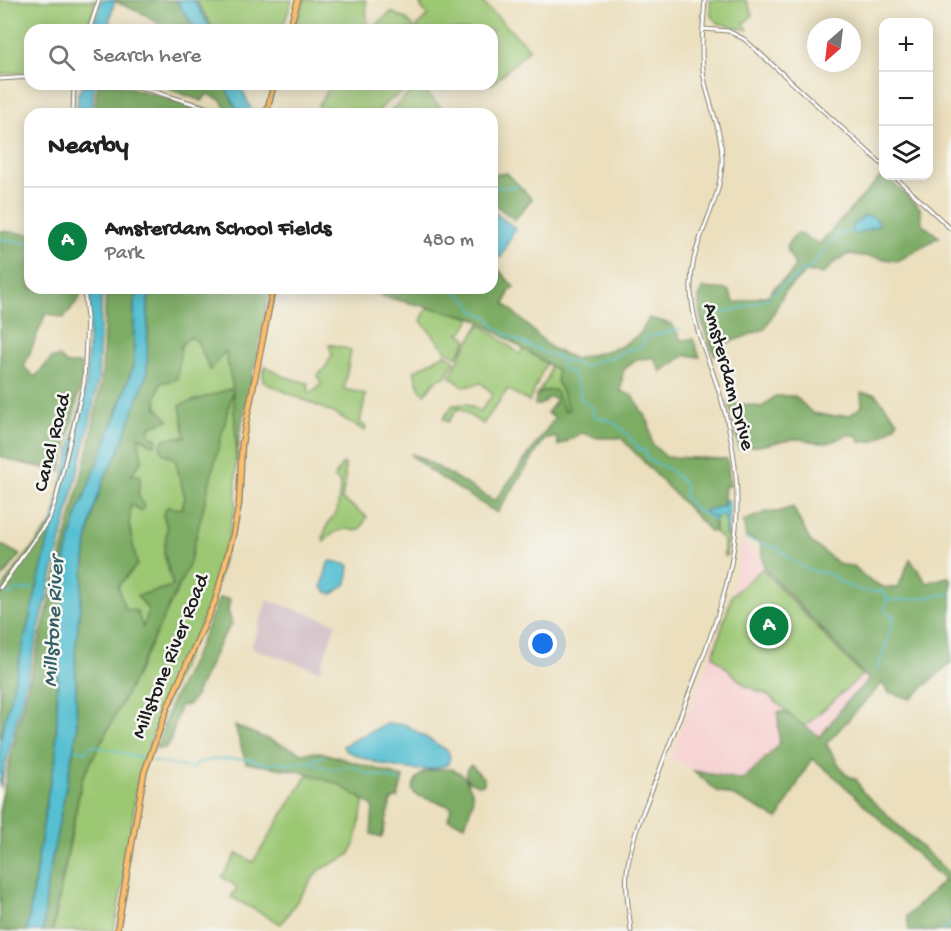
<!DOCTYPE html>
<html lang="en">
<head>
<meta charset="utf-8">
<style>
  :root { --surface:#fff; --page:#f2f2f2; --text:#222; --muted:#767676; --line:#e0e0e0; --accent:#0b8043 }
  body { margin:0; font-family:"Gochi Hand",sans-serif; background:var(--page); color:var(--text) }
  .controls { position:absolute; right:18px; top:18px; display:grid; overflow:hidden; border-radius:12px; box-shadow:0 3px 15px #0003 }
  .controls button { width:54px; height:54px; display:grid; place-items:center; padding:0; border:0; border-bottom:2px solid var(--line); background:var(--surface); color:var(--text); font:30px sans-serif }
  .compass { position:absolute; left:807px; top:18px; width:54px; height:54px; border-radius:50%; background:var(--surface); box-shadow:0 3px 15px #0003; rotate:208deg }
  .you { position:absolute; left:543px; top:644px; width:21px; height:21px; margin:-15px; border:4px solid #fff; border-radius:50%; background:#1a73e8; box-shadow:0 0 0 9px #1a73e833 }
  .badge { display:grid; place-items:center; width:39px; height:39px; border-radius:50%; background:var(--accent); color:#fff; font-size:20px; font-weight:700 }
  .pin { position:absolute; translate:-50% -50%; border:3px solid #fff; box-shadow:0 2px 6px #0006 }
  .list { margin:0; padding:0; list-style:none }
  h2 { display:flex; justify-content:space-between; align-items:center; height:78px; margin:0; padding:0 24px; font-size:26px }
  h2 small { font-size:20px; font-weight:400; color:var(--muted) }
  .list li { display:grid; grid-template-columns:39px 1fr auto; gap:18px; align-items:center; box-sizing:border-box; height:108px; padding:0 24px; border-top:2px solid var(--line) }
  .list b { display:block; font-size:22px; white-space:nowrap }
  .list p { margin:0; font-size:20px; white-space:nowrap; color:var(--muted) }
  .list em { font-size:20px; font-style:normal; color:var(--muted) }
  .icon { flex:none; width:33px; height:33px; fill:none; stroke:currentColor; stroke-width:2; stroke-linecap:round; stroke-linejoin:round }
  .map { position:relative; flex:none; width:951px; height:931px; overflow:hidden }
  .search { position:absolute; background:var(--surface); box-shadow:0 3px 15px #0003; left:24px; top:24px; width:474px; height:66px; display:flex; align-items:center; gap:15px; box-sizing:border-box; padding:0 21px; border-radius:18px; color:var(--muted); font-size:22px }
  .panel { position:absolute; background:var(--surface); box-shadow:0 3px 15px #0003; left:24px; top:108px; width:474px; height:186px; border-radius:18px }
  .map>svg:first-child { display:block }
</style>
</head>
<body>
<div class="map">
<svg width="951" height="931" viewBox="0 0 951 931">
  <rect width="100%" height="100%" fill="#f6f6f2"/>
  <filter id="ink" filterUnits="userSpaceOnUse"><feTurbulence type="fractalNoise" baseFrequency=".0167" numOctaves="2"/><feDisplacementMap in="SourceGraphic" scale="12" xChannelSelector="R" yChannelSelector="G"/><feConvolveMatrix kernelMatrix="1 2 1 2 8 2 1 2 1" color-interpolation-filters="sRGB"/></filter>
  <filter id="wash" filterUnits="userSpaceOnUse"><feTurbulence type="fractalNoise" baseFrequency=".008" numOctaves="4" result="noise"/><feDisplacementMap in="SourceGraphic" scale="24" xChannelSelector="R" yChannelSelector="G"/><feGaussianBlur stdDeviation="1.35" result="paint"/><feColorMatrix in="noise" values="0 0 0 0 0 0 0 0 0 0 0 0 0 0 0 0 0 1.4 0 .05"/><feComposite in="paint" operator="in"/></filter>
  <g filter="url(#wash)">
    <rect width="100%" height="100%" fill="#ebdfbd"/>
    <path fill="#f7d0cf" d="M741,539L875,679L819,747L779,808L670,759L727,610L737,570Z"/>
    <path fill="#d2bec5" d="M267,600L336,623L320,671L251,648Z"/>
    <path fill="#9cc773" stroke="#5c7248" stroke-width="1.5" d="M0,0H96L87,30H30V72L0,74Z
      M196,0H292L282,30H214Z
      M304,0H366L367,24L363,30H294Z
      M425,0H480L530,49L492,84V30H420L417,26L428,16L420,5Z
      M710,0H746L753,15L744,23L748,30L718,23L711,16Z
      M391,12L406,19L417,30H375L373,28Z
      M332,84H413L385,104L376,114H325L318,105Z
      M419,85L447,114H387Z
      M436,307L471,318L464,331L459,333L466,337L467,340L457,357L446,351L421,321L427,308L435,309Z
      M480,324L520,354L524,349L546,363L529,402L508,389L483,424L458,408L448,422L443,419L453,405L467,404L480,412L493,394L481,383L464,387L450,377L463,350Z
      M190,337L197,340L210,369L225,350L233,388L236,435V504L219,577L211,600L154,729L137,784L129,849L114,931H53L82,779L132,683L189,565L185,437L165,438L163,453L175,458L185,497L182,509L163,514L167,528L164,554L173,586L138,596L149,610L143,629L125,609L118,586L137,565L129,525L131,503L144,508L130,476L138,436L149,433L157,408L156,397L161,382L177,379L181,344Z
      M329,344L351,350L344,389L366,394L360,422L366,427L365,431L334,413L263,382V372L266,366L282,376L308,383L309,393L316,390L321,384L318,375L325,368L332,355Z
      M445,354L455,361L446,376L434,382L425,394L420,390L414,371Z
      M550,365L557,370V381L569,409L566,411L554,390L544,391L536,396L548,378Z
      M342,464H345V481L342,500C345,501 365,515 367,517L360,529L356,531C344,526 332,532 324,542L323,537L327,525L337,511L340,491V482L334,478Z
      M725,514V535L729,536L726,556H724V541L715,532V519Z
      M762,569L862,675L804,727L768,695L746,686L713,656L732,595Z
      M337,756L364,800L355,845L349,855L318,871L281,924L231,897L237,887L222,877L237,853L253,862L309,772Z"/>
    <path fill="#7dac65" stroke="#4c6440" stroke-width="1.5" fill-rule="evenodd" d="M116,0H176L196,30H168L146,15L116,2Z
      M98,84H118L221,114H94Z
      M172,84H224L239,113L225,108L221,100L207,94L202,101L171,90Z
      M507,173L532,199L514,220L492,202V175Z
      M883,174L920,208L922,224L939,237L898,261L849,254L836,261L823,274L806,272L786,290L765,329L722,345L715,355C708,339 691,304 703,288L728,290L735,303L769,295C775,282 790,280 795,266L786,247L792,238L798,233L819,244Z
      M0,231L30,234V288H81L80,297L64,318L46,313L24,367L35,377L52,358L59,357L67,364H82L81,383L61,471L16,462L0,456Z
      M492,262L514,287L509,292L505,304L551,348L575,359L620,347L640,334L649,318L672,324L681,340L693,339L700,357L686,355L661,372L654,358L636,359L623,371L621,391L633,396L649,423L652,444L666,457L727,459L730,486H725L723,506L711,509L715,532L710,531L621,438H598L582,433L558,446L557,437L544,440L497,513L430,471L410,454L420,457L495,501L555,418L547,413L555,403V399L550,397L540,405H535L536,396L544,391L555,390L565,411L569,409L557,381V370L474,318L381,296L373,288H492Z
      M106,288H139L134,304V363L65,559L58,655L56,758L49,787L27,931H0V806L16,733L90,443L102,376Z
      M154,288H270V291L239,437L237,462L233,390L189,565L132,683L82,779L52,931H43L47,884L77,731L75,653L87,542L94,509L105,476L118,453L147,373L148,299ZM190,337L197,341L210,370L225,351L233,388L180,405L185,437L165,438L160,446L163,453L175,459L185,497L182,509L167,507L163,514L167,528L164,553L173,586L137,596L149,610L143,628L137,611L125,609L118,586L137,565L129,525L131,504L141,511L144,508L138,494L141,475H131L142,460L138,436L154,446L157,440L149,433L150,426L169,420L157,408L156,397L161,383L177,379L181,345Z
      M861,393L875,394L898,421L894,427L875,441L860,442L856,435C840,433 838,443 824,443C817,444 806,438 796,439C783,439 771,445 758,446C751,447 746,446 739,449L729,402L762,407L775,396H795L812,413L831,416L850,415L862,406Z
      M793,507L810,541L841,565L854,566L867,579L883,587L898,588L910,559L927,583L947,577L951,578V662L911,699L888,692L882,683L826,744L845,774L857,780L862,791L951,875V931H909L907,916L944,880L836,778L812,758L778,819L734,796L717,791L694,771L743,780L779,745L778,712H785L820,737L847,701L869,680L764,568L760,542L746,537L743,521L767,512H778Z
      M53,523L50,538L0,742V595L7,580L47,529Z
      M0,544L20,555L1,579L0,578Z
      M219,598L230,599L228,611L232,624L222,638L194,698L188,705L180,706L170,742L165,748L156,749L171,703L198,648Z
      M235,726L303,753L320,752L403,777L398,798H395L391,801L382,837L371,834L373,806L338,784L298,771L246,763Z
      M471,765L484,779V784L478,785L467,780C465,773 465,769 471,765Z
      M453,769L463,775L472,791L473,801L465,825L448,819L452,807L416,795L412,790C417,767 434,770 453,769Z"/>
    <path fill="#56c0d2" stroke="#396e77" stroke-width="1.5" d="M101,0H115L107,30H92Z
      M176,0H194L212,30H196Z
      M85,84H95L91,114H77L78,93Z
      M224,84H240L253,114H239Z
      M492,211L515,228L501,257H498L492,250Z
      M864,216L873,217L879,222V225L855,235L852,232V226Z
      M87,288H102L98,379L90,423L0,788V741L86,384L90,308Z
      M139,288H154L148,299L147,373L118,453L105,476L94,509L87,542L75,653L77,730L47,884L43,931H27L49,787L56,758L58,655L65,559L77,515L119,409L134,363V304Z
      M724,500H728L729,504L728,536L725,535V515L714,518L703,511L724,506Z
      M331,561L349,565L347,583L333,594L327,592L322,587L328,563Z
      M386,724H404L448,751L450,756L448,764C421,778 371,763 345,750L343,746L348,743Z"/>
    <g fill="none" stroke-linecap="round" stroke-linejoin="round">
      <path stroke="#56c0d2" stroke-width="1.5" d="M492,187L505,188L517,186
        M0,239L30,243
        M450,288L469,302L473,310L488,317L493,325L506,335L546,353L585,367L594,362L613,357L626,350L639,348L644,343V338L681,329
        M716,314L742,308L768,298L786,283L792,281L801,270L806,272L837,236L851,230
        M560,358L564,370L572,372L582,400L592,407L595,417C613,417 630,436 640,450H645L648,460C668,467 672,470 686,486L684,496L695,509L716,521
        M744,539L765,544L773,548L777,546C787,557 800,568 816,572C820,573 825,572 830,574C834,576 837,580 841,583C852,589 870,594 882,591L889,600L913,599L951,593
        M1,591L12,595L17,589L23,591L29,588L33,589
        M876,672L886,646L894,616L887,613L885,609L887,600
        M75,749L85,752L89,746H96L146,759
        M152,761L193,769L197,763L216,759H249L269,765L278,761L290,765C305,757 316,766 331,769C338,771 343,766 350,766C358,767 363,774 372,775C382,776 390,778 400,781
        M311,761L324,756
        M942,931L951,923"/>
    </g>
  </g>
  <g filter="url(#ink)">
    <g fill="none" stroke-linecap="round" stroke-linejoin="round">
      <g stroke="#847e6c" stroke-width="5">
        <path id="minor" d="M703,29L728,31L744,39L884,166
          M89,30L99,0
          M0,79L30,77
          M129,84L227,114
          M73,114L74,84
          M894,176L951,229
          M0,588L49,519L56,499L84,383L87,318L84,288
          M631,931C629,909 624,886 628,864C633,834 646,804 657,777C670,742 684,707 697,673C715,625 732,579 736,528C740,480 732,431 717,385C708,358 695,330 692,302C684,245 720,214 722,162C723,132 709,106 704,77C700,52 703,26 705,0"/>
      </g>
      <g stroke="#847e6c" stroke-width="7">
        <path id="major" d="M289,30L298,0
          M266,114L274,84
          M117,931L144,773L168,706L215,601L233,535L239,504L242,443L273,288"/>
      </g>
      <use href="#minor" stroke="#fff" stroke-width="3"/>
      <use href="#major" stroke="#fbbe6e" stroke-width="4.5"/>
    </g>
  </g>
  <g text-anchor="middle" dominant-baseline="central" stroke-width="5" stroke-linejoin="round" paint-order="stroke">
    <g font-size="21" fill="#1c1c1c" stroke="#f6f6f2">
      <text transform="translate(727 377) rotate(75)">Amsterdam Drive</text>
      <text transform="translate(54 443) rotate(-76)">Canal Road</text>
      <text transform="translate(172 657) rotate(-68)">Millstone River Road</text>
    </g>
    <g font-size="22" font-style="italic" fill="#335e65" stroke="#f6f6f2">
      <text transform="translate(55 622) rotate(-87)">Millstone River</text>
    </g>
  </g>
</svg>
<div class="controls">
<button>+</button>
<button>−</button>
<button><svg class="icon" aria-label="layers" viewBox="0 0 24 24"><path d="M12 4l9 5-9 5-9-5zM3 14l9 5 9-5"/></svg></button>
</div>
<svg class="compass" viewBox="-18 -18 36 36"><path d="M0-13l5 13h-10z" fill="#e53935"/><path d="M0 13l5-13h-10z" fill="#767676"/></svg>
<div class="you"></div>
<div class="pin badge" style="left:769px;top:626px">A</div>
<div class="search"><svg class="icon" aria-label="search" viewBox="0 0 24 24"><circle cx="10" cy="10" r="6"/><path d="M15 15l6 6"/></svg>Search here</div>
<section class="panel">
<h2>Nearby<small></small></h2>
<ul class="list">
<li><span class="badge">A</span><div><b>Amsterdam School Fields</b><p>Park</p></div><em>480 m</em></li>
</ul>
</section>
</div>
</body>
</html>
